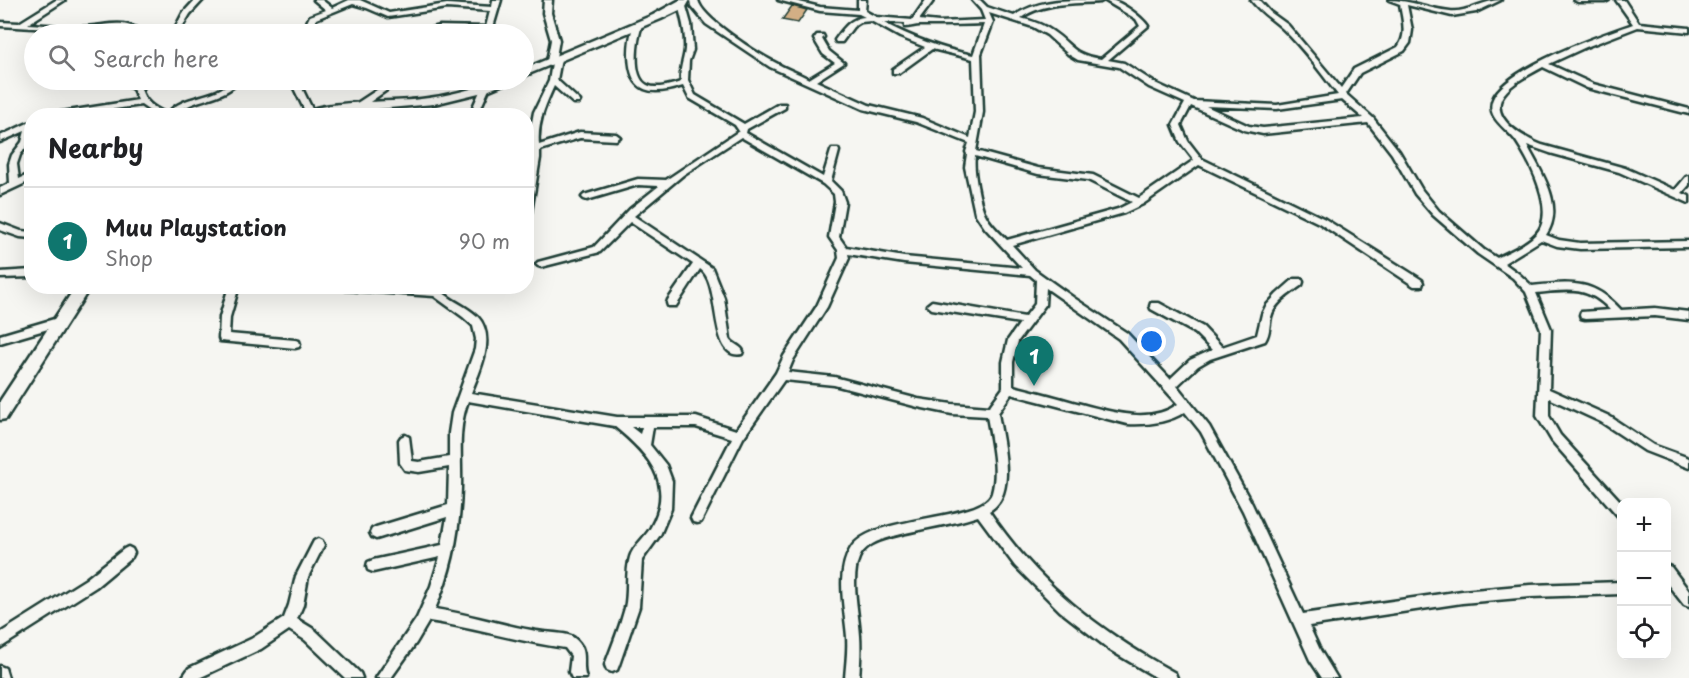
<!DOCTYPE html>
<html lang="en">
<head>
<meta charset="utf-8">
<style>
  :root { --surface:#fff; --page:#f2f2f2; --text:#202124; --muted:#757577; --line:#e0e0e0; --accent:#0f766e }
  body { margin:0; font-family:"Playpen Sans",sans-serif; background:var(--page); color:var(--text) }
  .controls { position:absolute; right:18px; bottom:18px; display:grid; overflow:hidden; border-radius:12px; box-shadow:0 6px 24px #0002 }
  .controls button { width:54px; height:54px; display:grid; place-items:center; padding:0; border:0; border-bottom:2px solid var(--line); background:var(--surface); color:var(--text); font:30px sans-serif }
  .you { position:absolute; left:1152px; top:342px; width:21px; height:21px; margin:-15px; border:4px solid #fff; border-radius:50%; background:#1a73e8; box-shadow:0 0 0 9px #1a73e833 }
  .badge { display:grid; place-items:center; width:39px; height:39px; border-radius:50%; background:var(--accent); color:#fff; font-size:20px; font-weight:700 }
  .pin { position:absolute; translate:-50% -50px; filter:drop-shadow(0 2px 3px #0008) }
  .pin::after { content:''; position:absolute; top:32px; width:21px; height:18px; background:inherit; clip-path:polygon(0 0,100% 0,50% 100%) }
  .list { margin:0; padding:0; list-style:none }
  h2 { display:flex; justify-content:space-between; align-items:center; height:78px; margin:0; padding:0 24px; font-size:26px }
  h2 small { font-size:20px; font-weight:400; color:var(--muted) }
  .list li { display:grid; grid-template-columns:39px 1fr auto; gap:18px; align-items:center; box-sizing:border-box; height:108px; padding:0 24px; border-top:2px solid var(--line) }
  .list b { display:block; font-size:22px; white-space:nowrap }
  .list p { margin:0; font-size:20px; white-space:nowrap; color:var(--muted) }
  .list em { font-size:20px; font-style:normal; color:var(--muted) }
  .icon { flex:none; width:33px; height:33px; fill:none; stroke:currentColor; stroke-width:2; stroke-linecap:round; stroke-linejoin:round }
  .map { position:relative; flex:none; width:1689px; height:678px; overflow:hidden }
  .search { position:absolute; background:var(--surface); box-shadow:0 6px 24px #0002; left:24px; top:24px; width:510px; height:66px; display:flex; align-items:center; gap:15px; box-sizing:border-box; padding:0 21px; border-radius:33px; color:var(--muted); font-size:22px }
  .panel { position:absolute; background:var(--surface); box-shadow:0 6px 24px #0002; left:24px; top:108px; width:510px; height:186px; border-radius:24px }
  .map>svg:first-child { display:block }
</style>
</head>
<body>
<div class="map">
<svg width="1689" height="678" viewBox="0 0 1689 678">
  <rect width="100%" height="100%" fill="#f6f6f2"/>
  <filter id="ink" filterUnits="userSpaceOnUse"><feTurbulence type="fractalNoise" baseFrequency=".0167" numOctaves="2"/><feDisplacementMap in="SourceGraphic" scale="12" xChannelSelector="R" yChannelSelector="G"/><feConvolveMatrix kernelMatrix="1 2 1 2 8 2 1 2 1" color-interpolation-filters="sRGB"/></filter>
  <g filter="url(#ink)">
    <path fill="#d3af85" stroke="#1f3d34" stroke-width="1.5" d="M792,6L807,10L798,23L782,20Z"/>
    <g fill="none" stroke-linecap="round" stroke-linejoin="round">
      <g stroke="#1f3d34" stroke-width="5">
        <path id="street" d="M56,0H65L28,24C46,25 64,26 81,27C106,27 123,16 145,34H136L120,27L83,31L0,26V22L19,23Z
          M195,0H203L190,14L178,34H172L183,13Z
          M314,0H322L332,8L349,0H360L389,13L447,4L492,7L493,0H501L491,34H485V31L440,30L421,34H409L440,26L486,27L490,11L447,8L388,17L367,8L353,4L316,19L315,22L319,29L315,34H308L311,29L307,22L310,16L326,10Z
          M544,0H552L551,13L559,40L556,57L561,59L557,80L580,101L579,103H573L554,86C545,106 537,123 539,145L580,132L616,134L620,137L616,140L580,138L540,150V158L531,212L526,215V185L532,158L530,133L534,112L549,81L552,63L547,61L551,40L543,13Z
          M690,0H698C701,18 758,54 776,63C786,69 798,73 809,79L835,63L823,54L814,39L817,35H823L824,37L822,39L829,51L844,63L816,81L869,105L922,118L970,138L975,112L973,59L932,49L899,73H893V69L925,47L900,37L871,21L861,22L853,27L842,42H836L835,40C843,29 850,18 865,17L859,14L820,11L778,0H791L820,7L858,10V0H866L865,11L876,17L912,20L926,0H934L919,20L939,22L985,20L981,10L972,0H980L987,7L1014,16C1035,1 1061,0 1086,0C1094,0 1102,0 1110,0C1122,2 1141,16 1148,26L1108,60L1124,63L1155,83L1194,101L1277,105L1338,95C1321,73 1304,49 1283,29C1271,18 1262,14 1251,0H1259L1270,12L1288,25L1341,88L1354,69L1398,47C1408,34 1402,19 1400,4L1389,0C1411,0 1429,9 1450,11C1468,13 1483,0 1501,0L1476,12L1452,16L1407,5L1412,30L1410,43L1404,51L1360,73L1346,94L1373,118L1399,151L1422,190L1439,211L1484,250L1497,258C1510,251 1526,245 1536,234C1557,212 1530,162 1516,141C1508,129 1485,118 1493,99C1505,68 1601,35 1633,24L1616,0H1624L1639,23L1689,28V32L1638,27L1586,47L1549,64L1593,84L1689,109V114L1587,88L1543,67C1529,75 1508,84 1501,99C1492,121 1527,139 1542,145L1625,168L1675,190L1686,177L1689,176V185L1682,193L1689,196V203L1619,172L1550,153L1527,145C1540,171 1566,206 1546,235L1559,240L1580,243L1689,241V247L1580,249L1557,246L1541,240L1504,263L1519,274L1532,286C1571,282 1593,279 1621,310L1655,308L1689,312V320L1655,316L1585,319L1581,318L1580,315L1581,312L1610,310C1588,285 1566,290 1536,293L1551,329L1549,389L1609,416L1653,445L1689,458V468L1645,451L1601,422L1549,398V416L1560,435L1622,503V517L1618,516L1552,441L1537,416L1541,329L1526,292L1513,278L1478,254L1433,215L1415,194L1392,154L1368,123L1263,134L1244,130L1191,106L1181,125L1188,141L1202,159L1325,219L1422,280L1423,283L1422,286H1414L1319,223L1199,165L1143,204L1124,213L1012,245L1035,270L1074,298L1127,333L1170,379L1190,360L1212,350L1195,333L1151,309L1150,306L1151,303H1159L1203,327L1222,347L1257,335L1262,314L1266,306L1277,294L1294,279H1302L1303,282L1302,285C1291,293 1275,302 1271,317C1269,326 1270,333 1265,341L1210,359L1198,366L1177,386L1209,426L1252,504L1303,614L1462,591L1530,585L1622,582V594L1530,597L1462,603L1309,626L1320,650L1337,678H1322L1310,660L1243,511L1201,432L1185,412C1167,423 1147,425 1127,424L1011,394L998,413C1002,440 1018,495 989,511C1038,584 1099,631 1175,673L1177,678H1157L1110,650L1060,611L1015,566L978,516C947,526 915,529 884,539C874,542 863,548 859,558C850,579 859,614 860,636C861,650 860,664 859,678H845C846,664 848,651 847,637C845,609 835,573 851,548C872,514 982,522 992,493C999,469 991,440 987,416L952,414L918,407L834,385L784,380L743,438L701,522L697,523L693,522L691,518L732,438L696,427H653L650,445L666,465L672,481L671,509L660,535L642,560L639,607L619,665L617,670L612,672L607,670L605,665C612,646 620,627 625,608C629,592 625,573 630,557C633,546 646,537 651,527C676,482 647,453 614,426L468,401C457,430 462,458 461,488C460,529 452,571 435,609C468,614 498,624 531,630C543,633 556,632 568,635C572,636 576,639 579,643C588,653 581,666 586,678H572L569,672L571,656L565,648C519,642 475,628 429,621L416,643L391,678H376L417,618L431,586L440,557L373,572L368,570L367,566L368,562L373,560L442,545L447,517L376,539L372,537L370,533L372,529L376,527L448,505L449,467L419,472L405,470L400,463L399,440L401,437L405,435L409,437L412,461L419,462L449,457V433L452,413L475,349L476,339L473,326L463,317L434,296L346,290L341,286H395L429,289L434,286H448L441,291C452,301 466,306 477,316C497,337 480,370 471,393L617,417H696L736,430L776,373L784,356L817,306L839,258L838,250L829,237L835,202L834,194L823,184L741,137L683,175L634,216L712,268L724,298L730,339C733,345 740,345 743,351L742,354C708,361 722,283 700,269L676,306H668L667,303L668,300L693,264L630,222L600,252L541,267L538,266L536,264L538,262L594,247L630,209L659,186L638,185L587,200L584,199L582,197L584,195L638,179L666,180L739,131L735,125L689,98L683,86C651,96 630,94 629,55C629,44 630,34 635,23L642,25C637,39 631,77 647,85C657,90 671,85 681,82C679,68 684,61 685,49C686,34 682,19 678,5L685,3L691,24L693,50L689,61L688,80L695,95L744,124L779,104H785V108L747,129L746,133L823,177L831,151L832,149H838L839,151L831,181L841,191L845,202L839,237L846,247L904,257L1022,268L985,228L975,213L965,167L967,154L966,152L969,143L916,122L863,109L770,67L706,24L691,6ZM1104,0L1136,19L1140,26L1101,59C1071,54 1074,46 1052,31C1042,24 1032,21 1021,18C1043,2 1074,4 1100,2ZM989,13L1033,27L1047,35L1068,54L1078,60L1119,67L1149,87L1185,103L1173,125L1180,142L1194,160L1139,198L1093,175L1038,168L976,151L983,112L981,54L993,22ZM882,22L905,23V27C910,27 915,25 920,25C941,25 963,25 984,24L973,55C941,49 911,37 882,22ZM1342,100L1363,118L1263,128L1249,126L1206,106L1277,109ZM975,156L1038,174L1088,180L1132,202L1118,209L1007,240C999,232 990,224 985,214C979,201 973,170 975,156ZM848,254L904,263L1030,275L1036,280L1035,304L1025,317L932,301L927,305L932,309L1020,323L1008,340L1003,362V388L989,407L952,404L918,399L834,377L788,372L793,360L827,307L849,258ZM1046,288L1119,339L1178,404C1148,426 1106,410 1073,402C1053,396 1033,391 1013,386V362L1018,341L1045,305ZM631,427H642L640,434Z
          M1574,0H1609L1605,2H1578Z
          M118,80H127L137,85L144,80H152L141,89C145,102 153,107 165,113L166,116H157L141,105L69,116H45L49,114L138,100L133,89Z
          M232,80H240C223,102 193,96 174,116L167,114C184,93 215,100 232,80Z
          M290,80H298L314,113L313,115H307L306,113Z
          M392,80H401L360,109H354V105Z
          M479,80H487L489,89L477,116H469L481,89Z
          M28,123H32L30,142L20,155L17,164L19,179L32,173V180L0,195V188L10,183L9,164L12,155L22,142L25,131L0,142V136Z
          M0,223L21,231L32,232V238L20,237L0,230Z
          M32,270V277L0,278V272Z
          M229,286H239L230,317L229,334L295,340L299,341L300,344L299,347L295,348L220,341L219,338L220,317Z
          M61,317L66,321L65,324L0,343V335Z
          M318,539L322,541L324,545L308,577L303,605L297,619L315,630L360,673L362,678H345L305,640L289,630L261,649L199,678H182L189,668L251,639L284,618L289,605L296,576L314,541Z
          M128,547L132,549L134,553L132,557L96,587L0,648V633L86,579L124,549Z
          M1666,565L1671,567L1689,591V607L1684,605L1666,582Z
          M0,666L5,668L8,678H0Z"/>
      </g>
      <g stroke="#1f3d34" stroke-width="5">
        <path id="secondary" d="M680,0H690L686,7L661,19L524,76V69L653,15Z
          M498,80H513L487,91L434,104L297,116C320,99 391,103 421,99C448,96 473,89 498,80Z
          M76,286H91L6,419L0,420V401Z"/>
      </g>
      <use href="#street" fill="#f6f6f2" fill-rule="evenodd"/>
      <use href="#secondary" fill="#f6f6f2" fill-rule="evenodd"/>
    </g>
  </g>
</svg>
<div class="controls">
<button>+</button>
<button>−</button>
<button><svg class="icon" aria-label="locate" viewBox="0 0 24 24"><circle cx="12" cy="12" r="6"/><path d="M12 2v4M12 18v4M2 12h4M18 12h4"/></svg></button>
</div>
<div class="you"></div>
<div class="pin badge" style="left:1034px;top:386px">1</div>
<div class="search"><svg class="icon" aria-label="search" viewBox="0 0 24 24"><circle cx="10" cy="10" r="6"/><path d="M15 15l6 6"/></svg>Search here</div>
<section class="panel">
<h2>Nearby<small></small></h2>
<ul class="list">
<li><span class="badge">1</span><div><b>Muu Playstation</b><p>Shop</p></div><em>90 m</em></li>
</ul>
</section>
</div>
</body>
</html>
